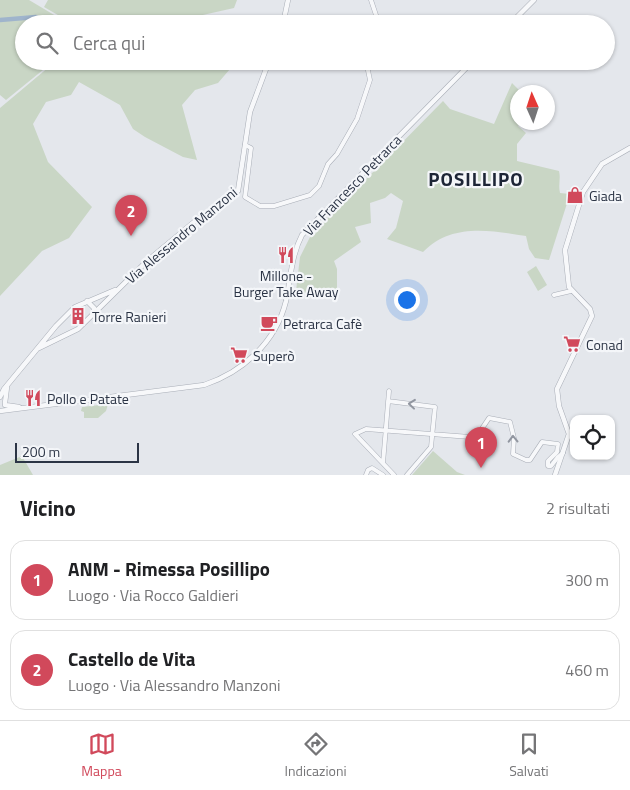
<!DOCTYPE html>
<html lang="it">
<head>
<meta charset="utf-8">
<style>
  :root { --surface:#fff; --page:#f6f6f6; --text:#202124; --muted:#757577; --line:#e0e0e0; --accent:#d1495b }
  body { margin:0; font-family:"Titillium Web",sans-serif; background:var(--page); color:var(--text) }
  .controls { position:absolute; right:15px; bottom:15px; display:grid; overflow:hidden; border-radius:10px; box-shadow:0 1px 4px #0004 }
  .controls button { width:45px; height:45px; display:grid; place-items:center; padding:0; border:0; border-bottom:1px solid var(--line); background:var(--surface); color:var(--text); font:25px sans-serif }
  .compass { position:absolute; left:510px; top:85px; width:45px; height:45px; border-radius:50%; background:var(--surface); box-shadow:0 1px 4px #0004; rotate:357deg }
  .scale { position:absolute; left:15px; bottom:12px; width:124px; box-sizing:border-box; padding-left:5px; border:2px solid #2b3445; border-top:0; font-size:14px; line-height:18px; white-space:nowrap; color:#2b3445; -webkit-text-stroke:4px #f4f6f9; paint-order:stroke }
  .you { position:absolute; left:406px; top:299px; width:18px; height:18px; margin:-12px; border:4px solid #fff; border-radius:50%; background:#1a73e8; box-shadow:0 0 0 8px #1a73e833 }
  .badge { display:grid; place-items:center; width:32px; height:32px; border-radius:50%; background:var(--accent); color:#fff; font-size:16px; font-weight:700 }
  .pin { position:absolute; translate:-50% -41px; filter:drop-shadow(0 1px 2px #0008) }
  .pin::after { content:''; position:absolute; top:26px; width:18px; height:15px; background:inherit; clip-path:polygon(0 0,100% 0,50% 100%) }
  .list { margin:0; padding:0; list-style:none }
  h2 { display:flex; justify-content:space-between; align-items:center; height:65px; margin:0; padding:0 20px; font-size:21px }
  h2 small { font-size:16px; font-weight:400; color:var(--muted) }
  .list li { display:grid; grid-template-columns:32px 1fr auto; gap:15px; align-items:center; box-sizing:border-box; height:80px; margin:0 10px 10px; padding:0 10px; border:1px solid var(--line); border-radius:15px }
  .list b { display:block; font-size:19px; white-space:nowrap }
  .list p { margin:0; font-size:16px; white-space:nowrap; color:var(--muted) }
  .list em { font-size:16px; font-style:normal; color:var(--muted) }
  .icon { flex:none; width:28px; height:28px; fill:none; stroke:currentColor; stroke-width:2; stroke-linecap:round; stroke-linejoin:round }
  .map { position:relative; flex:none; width:630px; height:475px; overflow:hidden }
  .search { position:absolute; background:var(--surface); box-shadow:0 1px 4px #0004; left:15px; right:15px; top:15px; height:55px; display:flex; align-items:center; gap:12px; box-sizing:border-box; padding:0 18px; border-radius:28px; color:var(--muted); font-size:19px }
  .sheet { height:245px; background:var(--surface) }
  nav { display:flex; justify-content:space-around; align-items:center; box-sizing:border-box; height:70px; border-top:1px solid var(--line); background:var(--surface); font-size:14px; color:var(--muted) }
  nav a { display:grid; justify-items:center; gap:2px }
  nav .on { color:var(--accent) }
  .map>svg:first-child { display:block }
</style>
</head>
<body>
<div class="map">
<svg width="630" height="475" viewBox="0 0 630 475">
  <rect width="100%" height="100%" fill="#e4e7ec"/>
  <path fill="#c9d6c5" d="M0,0H29L66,22L24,24V61H54L6,100L0,95Z
    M48,0H237L234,8L185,19L182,24H62L70,22L44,7Z
    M56,61H223L230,69L218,83L195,90L182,105L197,160L183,157L145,137L133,129L120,105L79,82L71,95L46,102L33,124L48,162L92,207L69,238L42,251L0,296V108Z
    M512,83L521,92H518V122L520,123L518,126L526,133L517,144V161L559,171C561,179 558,184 560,193L570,194L549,260L535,258L529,249L526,236C489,230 451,223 423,252L387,239L396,228L403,201L391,193L385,198L370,203L371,223L355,227L361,242L334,261L337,269V293L321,296L296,291L300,257L311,235L443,101L450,109L494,124Z
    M536,266L547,285L538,291L527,272Z
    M108,404L106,411L98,418H84V412L81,411L82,407Z
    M433,451L457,472L465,475H412Z
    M22,456L33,475H0V465Z"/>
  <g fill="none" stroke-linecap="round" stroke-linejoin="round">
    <path stroke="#9fb4cc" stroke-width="4.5" d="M0,20L36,17"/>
    <g stroke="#a9aeb7" stroke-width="5">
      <path id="minor" d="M371,0L377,18L376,24
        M245,145L251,148L245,197L260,206H274L310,195L319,186L328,164L337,154L357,119L370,80L366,61
        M554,295L571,291
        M388,401L435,407L431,447L407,475
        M383,463L389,391
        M366,475L368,470L372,468L383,475
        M394,475L355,434L366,429L470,437L479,433L489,418L510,422L514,438L513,454L526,460H530L542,442L558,444L557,452L548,461V466H551L558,457L563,453"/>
    </g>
    <g stroke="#a9aeb7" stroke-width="5.5">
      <path id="tertiary" d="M283,24L288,0
        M510,24L534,0
        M87,301L94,308L95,314
        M39,348L78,329L146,262L194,222L238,191L250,112L269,61
        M0,397L4,389L56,326L75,307L115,290
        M5,403L7,387
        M5,405L19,407
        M0,411L204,385C243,372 276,342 286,301C291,278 291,256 302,235L473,61
        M555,475L569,434L559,406L557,389L592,316L590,309L569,287L565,250L583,192L602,164L630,148"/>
    </g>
    <use href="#minor" stroke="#f7f8fa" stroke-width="4"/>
    <use href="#tertiary" stroke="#f7f8fa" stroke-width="4.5"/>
  </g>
  <defs><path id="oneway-chevron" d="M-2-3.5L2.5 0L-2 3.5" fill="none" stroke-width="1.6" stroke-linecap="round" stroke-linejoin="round" transform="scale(1.25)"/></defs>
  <g stroke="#9196a0">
    <use href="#oneway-chevron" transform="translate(412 404) rotate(-174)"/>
    <use href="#oneway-chevron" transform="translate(513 439) rotate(-91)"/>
  </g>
  <defs>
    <g id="shop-bare" transform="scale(1.35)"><path d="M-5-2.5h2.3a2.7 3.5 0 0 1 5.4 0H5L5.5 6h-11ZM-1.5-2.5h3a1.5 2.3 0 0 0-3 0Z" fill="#d1495b" stroke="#f4f6f9" stroke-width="2.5" paint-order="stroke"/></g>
    <g id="restaurant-bare" transform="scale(1.35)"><path d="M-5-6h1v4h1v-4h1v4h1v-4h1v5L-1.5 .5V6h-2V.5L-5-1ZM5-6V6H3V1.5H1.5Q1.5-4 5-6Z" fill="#d1495b" stroke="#f4f6f9" stroke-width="2.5" paint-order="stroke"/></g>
    <g id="building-bare" transform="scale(1.35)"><path d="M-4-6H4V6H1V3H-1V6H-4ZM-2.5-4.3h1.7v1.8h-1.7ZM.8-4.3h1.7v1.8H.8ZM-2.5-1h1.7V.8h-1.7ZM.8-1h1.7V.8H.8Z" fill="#d1495b" stroke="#f4f6f9" stroke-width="2.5" paint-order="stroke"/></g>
    <g id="cafe-bare" transform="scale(1.35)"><path d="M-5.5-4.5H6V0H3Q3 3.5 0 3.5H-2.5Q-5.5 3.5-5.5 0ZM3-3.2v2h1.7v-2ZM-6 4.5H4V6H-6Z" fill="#d1495b" stroke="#f4f6f9" stroke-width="2.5" paint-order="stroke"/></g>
    <g id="supermarket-bare" transform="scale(1.35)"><path d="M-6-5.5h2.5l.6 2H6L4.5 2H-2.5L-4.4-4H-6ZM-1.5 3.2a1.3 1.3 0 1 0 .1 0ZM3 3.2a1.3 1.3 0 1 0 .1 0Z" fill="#d1495b" stroke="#f4f6f9" stroke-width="2.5" paint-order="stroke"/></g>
  </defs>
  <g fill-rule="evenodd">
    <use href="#shop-bare" x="575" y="195"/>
    <use href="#restaurant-bare" x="286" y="255"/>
    <use href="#building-bare" x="78" y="316"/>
    <use href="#cafe-bare" x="269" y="323"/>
    <use href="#supermarket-bare" x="572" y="344"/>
    <use href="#supermarket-bare" x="239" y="355"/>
    <use href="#restaurant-bare" x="33" y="398"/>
  </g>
  <g text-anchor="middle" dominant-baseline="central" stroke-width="4.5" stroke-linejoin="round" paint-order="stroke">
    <g font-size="14" fill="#2b3445" stroke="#f4f6f9">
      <text transform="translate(352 185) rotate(-46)">Via Francesco Petrarca</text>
      <text transform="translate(181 235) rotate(-40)">Via Alessandro Manzoni</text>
    </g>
    <g font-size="14" fill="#2b3445" stroke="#f4f6f9" text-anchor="start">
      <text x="589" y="195">Giada</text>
      <text x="286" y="275" text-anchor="middle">Millone -<tspan x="286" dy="16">Burger Take Away</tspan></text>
      <text x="92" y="316">Torre Ranieri</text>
      <text x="283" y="323">Petrarca Cafè</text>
      <text x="586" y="344">Conad</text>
      <text x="253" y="355">Superò</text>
      <text x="47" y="398">Pollo e Patate</text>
    </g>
    <g font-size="19" font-weight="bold" letter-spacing="1" fill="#1d2536" stroke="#f4f6f9">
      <text x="476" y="178">POSILLIPO</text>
    </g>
  </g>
</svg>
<div class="controls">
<button><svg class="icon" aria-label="locate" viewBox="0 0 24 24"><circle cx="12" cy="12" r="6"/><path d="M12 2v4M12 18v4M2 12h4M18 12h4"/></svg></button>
</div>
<svg class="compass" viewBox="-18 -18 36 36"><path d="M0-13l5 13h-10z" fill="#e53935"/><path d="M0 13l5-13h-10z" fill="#757577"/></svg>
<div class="scale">200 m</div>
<div class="you"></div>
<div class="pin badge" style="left:481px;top:468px">1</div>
<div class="pin badge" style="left:131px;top:236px">2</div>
<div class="search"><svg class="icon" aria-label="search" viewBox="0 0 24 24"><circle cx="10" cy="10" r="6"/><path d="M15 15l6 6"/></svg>Cerca qui</div>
</div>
<section class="sheet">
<h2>Vicino<small>2 risultati</small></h2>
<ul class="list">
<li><span class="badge">1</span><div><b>ANM - Rimessa Posillipo</b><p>Luogo · Via Rocco Galdieri</p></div><em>300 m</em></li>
<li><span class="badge">2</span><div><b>Castello de Vita</b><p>Luogo · Via Alessandro Manzoni</p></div><em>460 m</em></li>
</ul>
</section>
<nav>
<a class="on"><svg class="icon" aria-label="map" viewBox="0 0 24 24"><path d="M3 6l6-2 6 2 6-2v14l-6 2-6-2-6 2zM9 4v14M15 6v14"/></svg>Mappa</a>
<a><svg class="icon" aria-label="directions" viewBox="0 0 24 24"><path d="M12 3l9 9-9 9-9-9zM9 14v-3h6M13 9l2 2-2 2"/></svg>Indicazioni</a>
<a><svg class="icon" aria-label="saved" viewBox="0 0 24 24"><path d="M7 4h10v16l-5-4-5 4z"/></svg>Salvati</a>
</nav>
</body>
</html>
